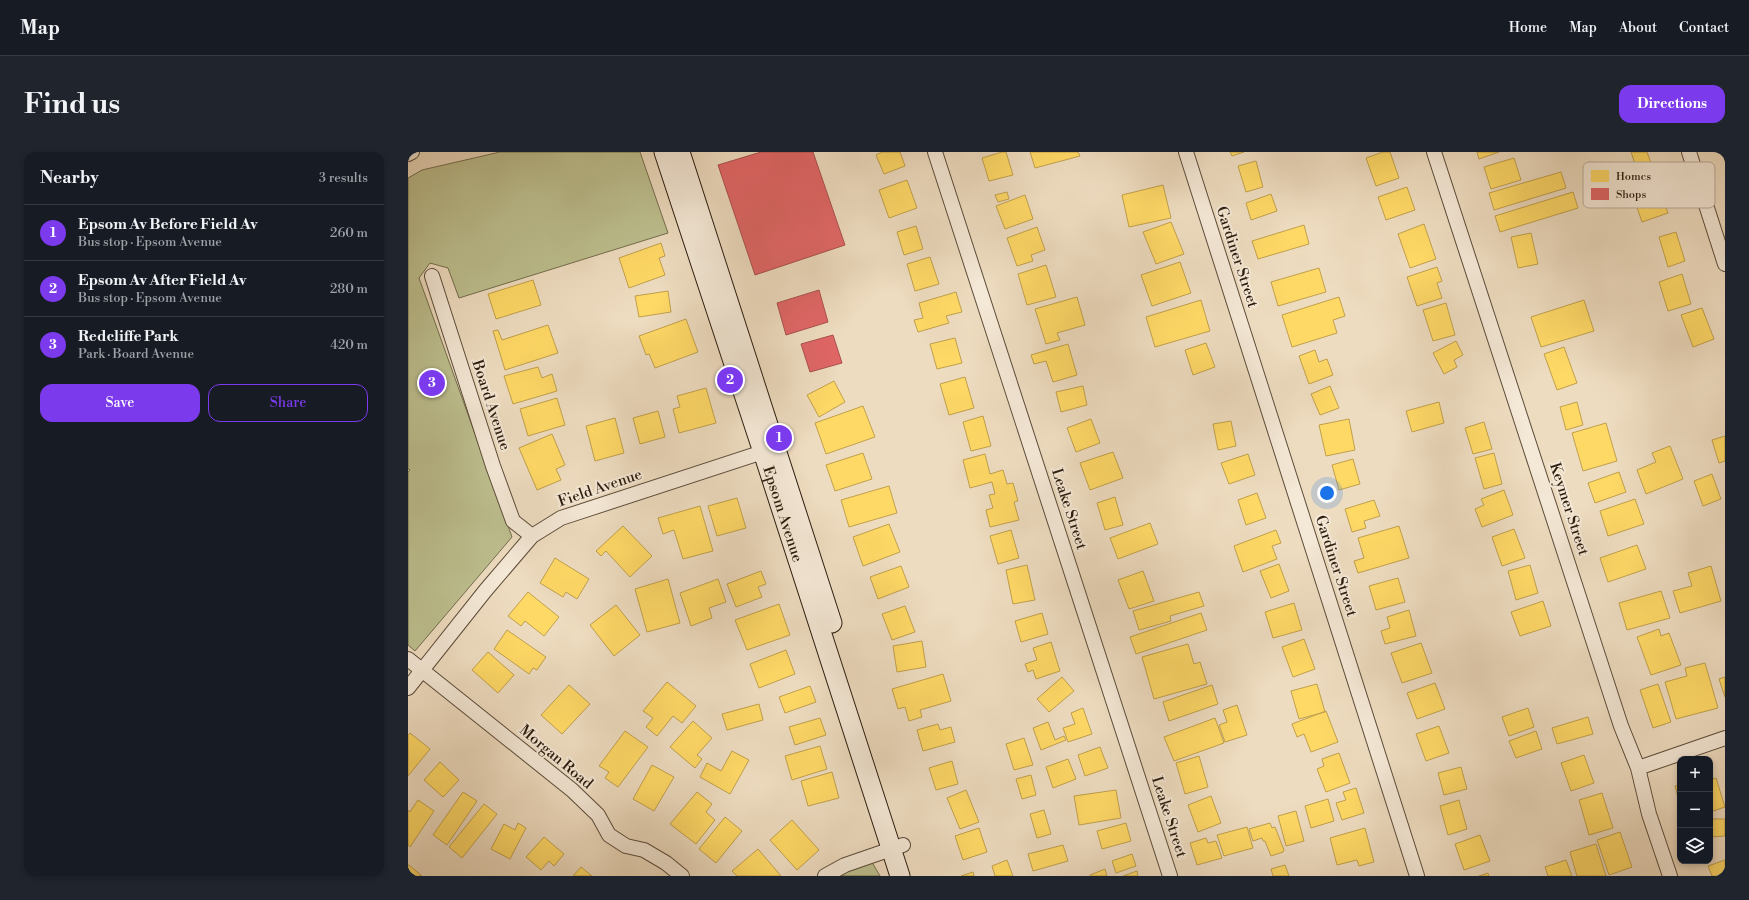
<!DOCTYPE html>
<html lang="en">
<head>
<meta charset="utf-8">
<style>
  :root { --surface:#171b24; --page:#20242c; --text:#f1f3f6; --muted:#9ea1a6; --line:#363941; --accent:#7c3aed }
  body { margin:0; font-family:"Libre Bodoni",serif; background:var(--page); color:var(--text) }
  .controls { position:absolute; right:12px; bottom:12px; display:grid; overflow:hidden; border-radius:8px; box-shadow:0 2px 6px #0003 }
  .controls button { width:36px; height:36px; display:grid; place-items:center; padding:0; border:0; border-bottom:1px solid var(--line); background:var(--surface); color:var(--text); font:20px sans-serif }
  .you { position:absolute; left:919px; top:341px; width:14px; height:14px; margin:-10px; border:3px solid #fff; border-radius:50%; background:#1a73e8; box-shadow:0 0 0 6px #1a73e833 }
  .badge { display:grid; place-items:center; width:26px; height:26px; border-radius:50%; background:var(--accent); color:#fff; font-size:13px; font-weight:700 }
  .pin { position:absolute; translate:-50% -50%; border:2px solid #fff; box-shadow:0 1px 4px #0006 }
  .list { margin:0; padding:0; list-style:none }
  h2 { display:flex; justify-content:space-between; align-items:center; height:52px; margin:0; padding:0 16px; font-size:17px }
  h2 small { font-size:13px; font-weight:400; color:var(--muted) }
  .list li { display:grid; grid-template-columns:26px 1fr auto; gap:12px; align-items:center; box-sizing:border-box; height:56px; padding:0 16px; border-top:1px solid var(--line) }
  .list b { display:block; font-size:15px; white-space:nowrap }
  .list p { margin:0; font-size:13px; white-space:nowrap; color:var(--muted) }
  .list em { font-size:13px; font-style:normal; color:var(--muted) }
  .actions { display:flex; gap:8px; padding:12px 16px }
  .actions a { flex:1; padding:9px 0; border:1px solid var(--accent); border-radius:12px; text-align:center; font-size:14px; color:var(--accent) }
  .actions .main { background:var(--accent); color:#fff }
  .icon { flex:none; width:22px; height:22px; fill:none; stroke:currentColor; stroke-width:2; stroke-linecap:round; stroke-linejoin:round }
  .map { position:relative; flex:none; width:1317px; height:724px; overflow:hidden; border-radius:12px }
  header { display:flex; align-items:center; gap:24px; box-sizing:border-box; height:56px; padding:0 20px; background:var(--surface); border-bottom:1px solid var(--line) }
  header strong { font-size:19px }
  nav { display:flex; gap:22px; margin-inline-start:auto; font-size:14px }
  .intro { display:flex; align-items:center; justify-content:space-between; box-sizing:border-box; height:96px; padding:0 24px }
  h1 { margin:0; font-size:28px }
  .button { padding:10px 18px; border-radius:12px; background:var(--accent); color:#fff; font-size:14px; font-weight:700 }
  main { display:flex; gap:24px; padding:0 24px }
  aside { flex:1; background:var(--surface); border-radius:12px; box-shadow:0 2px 6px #0003 }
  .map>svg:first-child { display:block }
</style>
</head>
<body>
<header>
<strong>Map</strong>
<nav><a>Home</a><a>Map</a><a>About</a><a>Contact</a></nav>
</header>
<div class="intro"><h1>Find us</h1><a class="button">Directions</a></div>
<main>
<aside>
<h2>Nearby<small>3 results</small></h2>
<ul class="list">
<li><span class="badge">1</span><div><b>Epsom Av Before Field Av</b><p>Bus stop · Epsom Avenue</p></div><em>260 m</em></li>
<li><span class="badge">2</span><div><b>Epsom Av After Field Av</b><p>Bus stop · Epsom Avenue</p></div><em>280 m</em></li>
<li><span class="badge">3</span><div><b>Redcliffe Park</b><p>Park · Board Avenue</p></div><em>420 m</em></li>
</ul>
<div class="actions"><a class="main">Save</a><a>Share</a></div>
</aside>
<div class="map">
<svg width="1317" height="724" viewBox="0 0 1317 724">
  <rect width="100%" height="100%" fill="#eedcc0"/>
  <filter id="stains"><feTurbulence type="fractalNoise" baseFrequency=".005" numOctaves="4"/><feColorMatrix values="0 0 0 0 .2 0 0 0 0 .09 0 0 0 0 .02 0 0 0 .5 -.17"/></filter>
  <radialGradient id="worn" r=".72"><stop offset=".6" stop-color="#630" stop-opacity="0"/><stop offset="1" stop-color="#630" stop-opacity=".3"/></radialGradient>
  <path fill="#bdbf8f" stroke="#746e4e" d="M92,0H232L260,81L51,146L40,116L22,111L11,126L104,385L7,499L0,493V320L2,318L0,317V26L14,18Z
    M461,705L472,724H417Z"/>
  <path fill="#ffd966" stroke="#c0a04c" d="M474,0H492L497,14L476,22L468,3Z
    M594,0H598L605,23L581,29L574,6Z
    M622,0H670L672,4L627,16Z
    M822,0H836L824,4Z
    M975,0H982L991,26L968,34L958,6Z
    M1069,0H1091L1071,7Z
    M1223,0H1239L1248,25L1233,30Z
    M1106,6L1113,28L1083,37L1076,15Z
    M848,9L855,35L838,40L830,14Z
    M1153,20L1158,36L1086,58L1081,41Z
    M368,26L387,82L361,91L341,35Z
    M499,28L509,56L481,66L471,38Z
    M1250,32L1260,61L1234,70L1224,41Z
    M755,33L763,66L721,75L714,43Z
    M999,35L1007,58L978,68L970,45Z
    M599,40L601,47L590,50L587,43Z
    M1165,40L1170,56L1092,80L1087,64Z
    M863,42L869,59L843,68L838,51Z
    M617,43L625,67L597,77L588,54Z
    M763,70L776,102L748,112L735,80Z
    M1016,72L1028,107L1002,116L990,82Z
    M896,73L901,92L850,107L844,89Z
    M508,74L515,97L496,103L489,80Z
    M629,75L637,98L623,103L625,109L609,114L599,86Z
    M1268,80L1277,109L1260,115L1251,85Z
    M1123,81L1130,112L1110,116L1103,85Z
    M253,91L257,104L251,106L257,123L221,136L211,106Z
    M522,105L531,132L507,139L499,112Z
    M772,110L783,141L744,154L733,123Z
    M638,113L648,145L619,153L610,122Z
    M1029,115L1034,129L1029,131L1034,146L1009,154L999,125Z
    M911,116L918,140L870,154L863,130Z
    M1274,122L1283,152L1260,159L1251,130Z
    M125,128L133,153L88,167L80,142Z
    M260,139L263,160L231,165L227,144Z
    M548,140L554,160L538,164L541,171L510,180L506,168L515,166L511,151Z
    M669,145L677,173L649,181L652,188L638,192L627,157Z
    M931,145L937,164L925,168L929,181L884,195L874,163Z
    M793,148L802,179L747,195L738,165Z
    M1176,148L1186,179L1133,195L1123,165Z
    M1038,151L1047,183L1025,189L1015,158Z
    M1294,156L1306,187L1285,195L1273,163Z
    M278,167L290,200L247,216L241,202L238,203L231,184Z
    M140,173L150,201L97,218L85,179L90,178L94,188Z
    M547,186L554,211L529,217L522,192Z
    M1048,189L1055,203L1046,208L1049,215L1036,222L1025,201Z
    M798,191L807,215L785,223L777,198Z
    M660,192L669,223L645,230L638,209L626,212L623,203Z
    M1156,195L1169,231L1149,238L1136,202Z
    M907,198L911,210L919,207L925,223L901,232L891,204Z
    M130,215L134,226L144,222L149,239L105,252L96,224Z
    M557,225L566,256L541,263L532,232Z
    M426,229L437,250L411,265L399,243Z
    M675,234L679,253L653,260L648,240Z
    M922,234L931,256L912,263L903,242Z
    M298,236L308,271L271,281L265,257L272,255L269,244Z
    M149,246L157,273L120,284L112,257Z
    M1031,250L1036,271L1004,280L998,259Z
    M1169,250L1175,273L1158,278L1152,255Z
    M455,254L467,285L418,302L407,271Z
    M250,259L257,285L232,292L225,266Z
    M575,264L583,294L563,299L555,270Z
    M207,266L216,301L187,309L178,274Z
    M683,267L692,291L668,300L659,276Z
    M941,267L947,298L918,304L911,273Z
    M823,269L828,294L810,298L805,272Z
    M1076,270L1084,297L1065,302L1057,276Z
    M1198,271L1209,309L1175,319L1164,281Z
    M144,282L157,313L148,317L153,328L129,338L111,296Z
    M1317,284V309L1311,311L1304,288Z
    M1262,294L1275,327L1238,342L1229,318L1248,310L1244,301Z
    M705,300L715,326L682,338L672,311Z
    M455,301L464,327L427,339L418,313Z
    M1086,301L1094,332L1076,337L1067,306Z
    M577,302L582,322L595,318L599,332L605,331L610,349L606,350L611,368L582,375L578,358L585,356L581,343L587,342L584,330L562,336L555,308Z
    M840,302L847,323L821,332L813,311Z
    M945,307L952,332L931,338L924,313Z
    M1211,320L1218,340L1187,351L1180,331Z
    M1304,322L1313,347L1295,354L1286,329Z
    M481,334L489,361L441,375L433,348Z
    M1096,338L1105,363L1074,375L1067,357L1076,353L1073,347Z
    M849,341L858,366L838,373L830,348Z
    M707,345L715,373L697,378L689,351Z
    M329,346L338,376L309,384L300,354Z
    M1227,347L1236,372L1200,384L1192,359Z
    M966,348L972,364L956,369L958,376L944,380L937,357Z
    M292,354L305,399L275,407L266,378L255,382L250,366Z
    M742,371L750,392L710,407L702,386Z
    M481,372L492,400L455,414L445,385Z
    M215,374L244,404L222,425L198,399L193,404L188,399Z
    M991,374L1001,406L950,421L946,409L956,406L950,386Z
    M1106,377L1117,406L1094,414L1084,385Z
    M603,378L611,406L590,412L582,384Z
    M868,378L873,391L864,394L869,407L835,420L826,394Z
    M1229,393L1238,417L1200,430L1192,406Z
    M147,406L181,427L169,447L158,440L155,445L132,431Z
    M871,412L881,439L863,446L852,419Z
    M619,413L627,448L605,452L598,418Z
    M1122,413L1130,441L1108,448L1100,419Z
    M493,414L501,435L470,447L462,425Z
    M1303,414L1313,449L1272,461L1265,439L1284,434L1280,421Z
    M353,419L358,432L350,435L354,445L328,455L319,432Z
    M735,419L746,449L721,457L710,428Z
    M990,426L997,450L968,458L961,434Z
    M260,427L272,471L239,480L227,437Z
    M310,427L318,450L301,456L304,466L283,474L272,441Z
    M1253,439L1262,466L1219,478L1211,451Z
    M120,440L151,465L136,484L117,469L113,474L100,464Z
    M791,440L796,454L762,464L763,469L731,478L725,459Z
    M1135,449L1143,474L1112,484L1103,460Z
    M886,451L894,478L865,486L857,460Z
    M371,452L382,483L339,498L327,468Z
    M208,453L232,483L206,504L182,473Z
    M497,454L507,480L484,488L474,462Z
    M1001,458L1008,484L977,492L973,479L982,476L979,465Z
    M634,461L640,482L613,490L607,469Z
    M793,461L799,478L728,502L722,485Z
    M1251,477L1253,484L1261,481L1273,513L1243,523L1229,485Z
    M99,478L138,505L129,518L125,516L121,522L86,497Z
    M896,487L907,517L885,525L874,495Z
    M514,489L518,515L489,520L485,494Z
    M643,490L652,519L628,527L625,518L620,520L617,512L629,508L625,496Z
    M1013,491L1024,521L994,531L983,501Z
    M780,492L786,512L792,510L799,532L746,547L734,505Z
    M378,498L387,522L351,536L342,512Z
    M80,500L106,523L90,541L64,518Z
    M1297,511L1310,556L1268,567L1257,530L1279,524L1277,516Z
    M535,522L543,549L512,558L514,565L501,569L497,555L490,557L484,537Z
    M654,525L666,539L641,560L629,547Z
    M1317,525V545L1311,527Z
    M259,530L288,554L274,571L265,564L249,584L238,575L245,566L235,559Z
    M1027,531L1037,557L1009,567L999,541Z
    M909,532L917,560L891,567L883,539Z
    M1250,532L1263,570L1245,576L1232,538Z
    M161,533L182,552L154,582L133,563Z
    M804,533L810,552L761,569L755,550Z
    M402,534L408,550L377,561L371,545Z
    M351,552L355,568L319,578L314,562Z
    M829,553L839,583L817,590L811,573L819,570L815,558Z
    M675,556L684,582L660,590L655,576L667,572L663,561Z
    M1120,556L1126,575L1101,584L1094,565Z
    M918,559L930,590L903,600L896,582L889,585L884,572Z
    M1180,565L1185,582L1149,592L1144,576Z
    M412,566L418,583L387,593L381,575Z
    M807,566L816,591L766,609L756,585Z
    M285,569L304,586L289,603L294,607L287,616L262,595Z
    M640,570L647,588L656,584L658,588L633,598L625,576Z
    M530,572L532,578L543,575L547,590L515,599L509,578Z
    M1031,574L1041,601L1018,609L1008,582Z
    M217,579L240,595L210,635L197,626L201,620L191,614Z
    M1128,579L1134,597L1108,606L1101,589Z
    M2,581L22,597L0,624V583Z
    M616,586L625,613L606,618L598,592Z
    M412,594L419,617L384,628L377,604Z
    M692,595L700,616L677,624L670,603Z
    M324,599L341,608L322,642L292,625L299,611L313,619Z
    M931,601L942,631L918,640L909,617L916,614L914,607Z
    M1176,603L1186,631L1163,639L1153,611Z
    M791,604L800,635L777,642L768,611Z
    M660,607L668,627L645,636L638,615Z
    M544,609L550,632L528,638L521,616Z
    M32,610L51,628L35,645L16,628Z
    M244,613L266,625L246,659L225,647Z
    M1053,615L1059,637L1036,643L1030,621Z
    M424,620L431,646L400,654L393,629Z
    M623,623L628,643L614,647L608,627Z
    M1308,626L1317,655L1302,660V628Z
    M1272,633V652L1267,634Z
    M948,636L956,661L934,668L928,651L938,648L935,640Z
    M558,638L571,670L552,677L539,646Z
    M708,638L713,666L671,673L666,644Z
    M55,640L69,649L39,693L25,683Z
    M289,640L304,652L298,660L307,668L288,692L262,672Z
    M1194,641L1205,676L1181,683L1171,648Z
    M803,644L813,671L790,680L780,653Z
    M920,647L926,669L903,676L897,654Z
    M10,648L26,659L2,695L0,693V658L2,660Z
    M1051,648L1059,677L1040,683L1032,654Z
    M76,652L89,662L54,706L41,695Z
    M636,658L643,682L629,686L622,662Z
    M888,659L896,689L878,694L870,664Z
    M317,665L334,679L308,711L291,697Z
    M1302,667H1317V684L1302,685Z
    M384,668L411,698L389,718L362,688Z
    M110,671L118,676L102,707L83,697L96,672L107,678Z
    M718,671L723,689L694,697L689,679Z
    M862,671L864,676L867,675L876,698L875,700L863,704L857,689H855L854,686L845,689L841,677Z
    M839,675L845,696L816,704L809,683Z
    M571,676L579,700L555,708L547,684Z
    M957,676L966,710L951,714L949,708L929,713L922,686Z
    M1212,680L1224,715L1201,723L1189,688Z
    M1072,683L1082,709L1056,718L1047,692Z
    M136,685L156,702L146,714L141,709L133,718L118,705Z
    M798,686L800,691L808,689L814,706L789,713L782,691Z
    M1188,692L1198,724H1169L1162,700Z
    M655,693L660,709L625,719L620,702Z
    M350,697L373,724H329L324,719Z
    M724,702L728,714L708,721L704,709Z
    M599,708L605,724H587L584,714Z
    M1158,708L1164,724H1140L1137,715Z
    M1317,708V724H1304L1300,714Z
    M0,713H1L14,724H0Z
    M877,713L881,724H865L863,717Z
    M173,715L184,724H165Z
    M697,717L699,724H682V723Z
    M729,719L730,724H715Z
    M565,720L566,724H553Z
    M1080,721L1081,724H1071Z"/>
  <path fill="#e06666" stroke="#aa504c" d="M353,0H405L437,93L347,123L310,13Z
    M411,138L420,170L378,183L369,151Z
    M425,183L434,211L402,220L393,192Z"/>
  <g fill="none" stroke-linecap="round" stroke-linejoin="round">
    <g stroke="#5c4c3a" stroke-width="16">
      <path id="street" d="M527,0L762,724
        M778,0L1009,724
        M1026,0L1213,574L1230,616L1241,662L1262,724
        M1281,0L1317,112
        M0,2L4,0
        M24,124L85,314L105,369L124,384
        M0,507L164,638L190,663L201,683L218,694L236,698L258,711L274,724
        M0,536L77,439L124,384L153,366L364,297
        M1230,616L1317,586
        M417,724L437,713L495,693"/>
    </g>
    <g stroke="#2c1c0e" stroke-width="21">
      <g id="secondary">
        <path id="s1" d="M256,0L355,300L492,724"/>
        <path d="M272,0L424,471"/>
      </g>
    </g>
    <use href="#street" stroke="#f4e8d6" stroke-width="14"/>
    <use href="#secondary" stroke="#f4e8d6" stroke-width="19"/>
  </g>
  <g text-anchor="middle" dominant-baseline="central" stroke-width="4" stroke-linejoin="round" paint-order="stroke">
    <g font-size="15" fill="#2c1c0e" stroke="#f4e8d6">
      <text transform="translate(829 105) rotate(72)">Gardiner Street</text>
      <text transform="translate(83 253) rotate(72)">Board Avenue</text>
      <text transform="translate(192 336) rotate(-19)">Field Avenue</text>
      <text transform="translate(661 357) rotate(72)">Leake Street</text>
      <text transform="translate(1161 357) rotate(72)">Keymer Street</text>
      <text stroke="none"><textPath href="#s1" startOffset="381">Epsom Avenue</textPath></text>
      <text transform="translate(928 414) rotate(72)">Gardiner Street</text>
      <text transform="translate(148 605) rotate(40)">Morgan Road</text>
      <text transform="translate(761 665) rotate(72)">Leake Street</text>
    </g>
  </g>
  <rect x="1175" y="10" width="132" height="46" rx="6" fill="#f4e8d6" stroke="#b8ab9a" stroke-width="1"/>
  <rect x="1183" y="18" width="18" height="12" fill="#ffd966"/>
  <rect x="1183" y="36" width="18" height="12" fill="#e06666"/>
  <g font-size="11" fill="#2c1c0e">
    <text x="1208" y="28">Homes</text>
    <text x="1208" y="46">Shops</text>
  </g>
  <rect width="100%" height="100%" filter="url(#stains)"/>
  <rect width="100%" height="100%" fill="url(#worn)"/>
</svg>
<div class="controls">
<button>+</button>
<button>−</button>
<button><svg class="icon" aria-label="layers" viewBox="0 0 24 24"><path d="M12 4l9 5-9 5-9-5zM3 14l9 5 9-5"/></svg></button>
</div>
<div class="you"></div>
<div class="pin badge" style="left:371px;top:286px">1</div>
<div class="pin badge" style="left:322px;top:228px">2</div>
<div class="pin badge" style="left:24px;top:231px">3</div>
</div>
</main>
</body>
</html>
